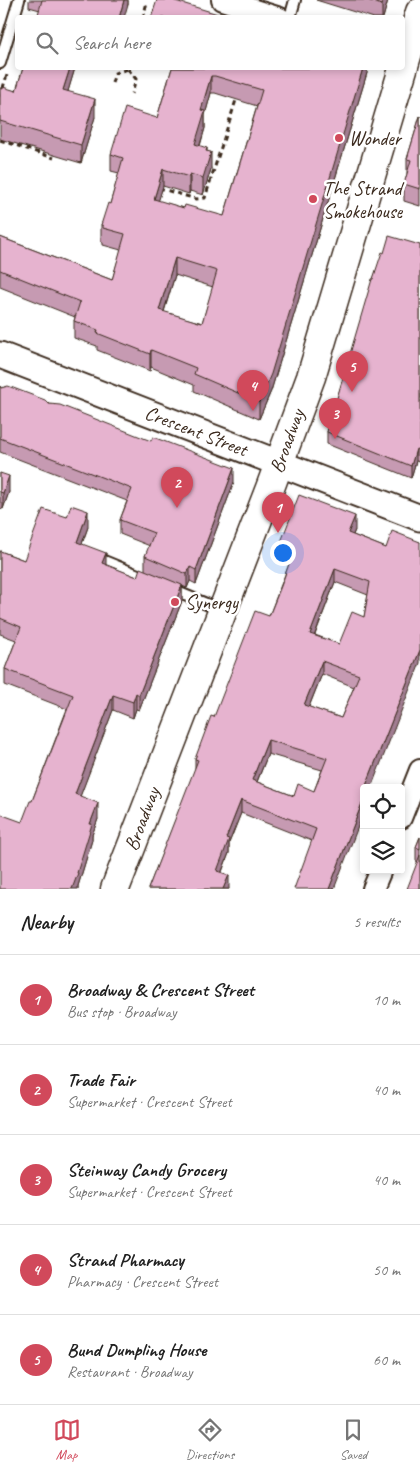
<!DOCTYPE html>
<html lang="en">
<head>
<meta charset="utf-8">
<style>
  :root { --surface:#fff; --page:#f6f6f6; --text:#222; --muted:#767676; --line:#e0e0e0; --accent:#d1495b }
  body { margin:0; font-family:Caveat,sans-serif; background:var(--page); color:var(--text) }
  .controls { position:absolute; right:15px; bottom:15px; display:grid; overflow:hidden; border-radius:5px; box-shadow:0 2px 8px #0003 }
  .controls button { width:45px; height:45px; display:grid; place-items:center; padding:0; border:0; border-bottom:1px solid var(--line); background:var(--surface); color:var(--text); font:25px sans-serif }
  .you { position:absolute; left:282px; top:552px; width:18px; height:18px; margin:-12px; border:4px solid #fff; border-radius:50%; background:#1a73e8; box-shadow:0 0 0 8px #1a73e833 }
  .badge { display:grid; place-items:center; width:32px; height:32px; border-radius:50%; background:var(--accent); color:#fff; font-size:16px; font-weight:700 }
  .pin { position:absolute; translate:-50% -41px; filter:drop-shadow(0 1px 2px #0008) }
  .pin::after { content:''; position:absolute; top:26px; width:18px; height:15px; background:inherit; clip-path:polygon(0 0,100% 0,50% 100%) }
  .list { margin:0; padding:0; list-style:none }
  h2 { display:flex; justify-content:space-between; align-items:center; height:65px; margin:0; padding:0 20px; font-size:21px }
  h2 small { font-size:16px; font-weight:400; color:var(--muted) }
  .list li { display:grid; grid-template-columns:32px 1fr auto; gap:15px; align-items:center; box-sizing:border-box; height:90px; padding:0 20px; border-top:1px solid var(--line) }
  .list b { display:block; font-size:19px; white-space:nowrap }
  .list p { margin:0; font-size:16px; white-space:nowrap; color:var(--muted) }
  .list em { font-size:16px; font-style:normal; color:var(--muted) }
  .icon { flex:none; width:28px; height:28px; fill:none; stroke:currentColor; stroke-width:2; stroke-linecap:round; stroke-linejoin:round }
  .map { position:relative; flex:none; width:420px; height:889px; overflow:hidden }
  .search { position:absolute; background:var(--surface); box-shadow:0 2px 8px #0003; left:15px; right:15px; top:15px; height:55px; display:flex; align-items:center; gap:12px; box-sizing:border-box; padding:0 18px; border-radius:5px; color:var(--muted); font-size:19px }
  .sheet { height:515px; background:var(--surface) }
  nav { display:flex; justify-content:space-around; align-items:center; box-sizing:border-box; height:70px; border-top:1px solid var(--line); background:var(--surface); font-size:14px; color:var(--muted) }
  nav a { display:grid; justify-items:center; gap:2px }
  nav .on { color:var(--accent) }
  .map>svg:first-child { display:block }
</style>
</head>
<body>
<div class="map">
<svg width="420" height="889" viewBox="0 0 420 889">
  <rect width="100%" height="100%" fill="#fff"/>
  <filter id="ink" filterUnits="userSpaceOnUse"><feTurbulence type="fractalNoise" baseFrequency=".02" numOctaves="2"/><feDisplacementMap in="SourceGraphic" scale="10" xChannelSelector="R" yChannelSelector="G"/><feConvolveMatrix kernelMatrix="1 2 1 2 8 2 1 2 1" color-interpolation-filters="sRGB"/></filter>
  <g filter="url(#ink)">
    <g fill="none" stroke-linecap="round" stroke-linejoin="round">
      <g stroke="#3b2a1e" stroke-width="14">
        <path id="service" d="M290,18L295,0
          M0,63L19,0
          M94,557L150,580
          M170,589L221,610"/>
      </g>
      <g stroke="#3b2a1e" stroke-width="24">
        <path id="minor" d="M222,0L280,18
          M401,818L420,770
          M373,889L381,870"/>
      </g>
      <g stroke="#3b2a1e" stroke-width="29">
        <path id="tertiary" d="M0,355L420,518"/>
      </g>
      <g stroke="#3b2a1e" stroke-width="31">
        <path id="secondary" d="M115,889L270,488L311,377L420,12"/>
      </g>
      <path stroke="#3b2a1e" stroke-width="3" stroke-dasharray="5 4" stroke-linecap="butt" d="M143,18L147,2
        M128,69L136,79L132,94
        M112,83L115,73L128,69
        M0,97L7,75
        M0,140L54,158
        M159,188L196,199L205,198L237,97"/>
      <use href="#service" stroke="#fff" stroke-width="10"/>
      <use href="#minor" stroke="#fff" stroke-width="20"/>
      <use href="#tertiary" stroke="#fff" stroke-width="25"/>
      <use href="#secondary" stroke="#fff" stroke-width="28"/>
    </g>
    <path fill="#c69ab2" stroke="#3b2a1e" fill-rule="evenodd" d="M29,0H128V4L40,10L29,7Z
      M316,0H388L383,18H374Z
      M23,68H75L68,91L95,117L81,163L0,139V88L16,91Z
      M172,68H367V73L271,391L259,419L194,391V385L151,367L150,371L97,350V346L74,338V321L75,317L0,287V237L112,280L121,250L103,245V243L101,242V225L110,204L119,173L111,171V154L157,118ZM211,93H215L257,106L224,216L184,208L158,201L163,186L189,194L190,191L203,195L211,169L207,151L200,146L205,128V115ZM175,275L213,287L202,323L164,312Z
      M420,116V206L404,201V184L407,176V159Z
      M420,245V462L416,461L411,478L327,444V432L373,279L384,253Z
      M0,386L1,388L49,404L234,482L196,584L190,581L187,588L182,586V601L139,710L136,709L133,718L113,710L80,796L98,819L92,835V840L78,886V889L22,822L32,801L67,709L5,685V669L16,640L0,634V551L24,560L88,527L82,544L106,565L137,577L145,570V556L150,546L120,534V520L127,501L0,452Z
      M0,473L9,492L3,509L0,508Z
      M355,530L353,535L386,548L420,542L312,841L241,813L229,843V853L222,872L229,889H148L195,770V759L214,717L269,616L289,564L279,561V547ZM335,582L368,595L364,617L339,644L315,635ZM322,674L354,687L341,718L309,707ZM268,754L322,770L314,791L294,796L257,782Z
      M420,837V889L418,862L416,861V847Z"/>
    <path fill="#a17d91" stroke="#3b2a1e" d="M124,0H128V4L124,18H119Z
      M383,0H388L383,18H382V5Z
      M70,68H75L63,108V90Z
      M363,68H367V73L271,391L259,419V402Z
      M211,76V93L205,115V128L195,161V144L201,110Z
      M95,99V117L81,163V145Z
      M207,148V164L211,152V169L203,195V178Z
      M163,169V186L154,216V199Z
      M190,174V191L189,194V177Z
      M175,258V275L159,327V310Z
      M151,350V367L150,371V354Z
      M416,449V461L411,478V466Z
      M234,468V482L196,584V570Z
      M9,476V492L3,509V493Z
      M88,511V527L77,557V542Z
      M355,516V530L348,546V533Z
      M106,553V569L102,563Z
      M190,567V581L187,588V574Z
      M335,569V582L310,647V634Z
      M182,585V601L139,710V695Z
      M420,650V663L371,788H365Z
      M322,661V674L304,719V705Z
      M136,693V709L133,718V702Z
      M113,695V710L75,810V794Z
      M268,740V754L252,794V780Z
      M364,798V811L334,889H329Z
      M241,800V813L229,843V853L217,884V871L226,838Z
      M98,803V819L92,835V840L78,886V889H72L90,824Z
      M229,875V889H223Z"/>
    <path fill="#e6b3cf" stroke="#3b2a1e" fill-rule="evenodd" d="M42,0H124L119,18H37Z
      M157,0H172L231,18H151Z
      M367,0H383L382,5Z
      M23,68H70L63,90L95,99L81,145L0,121V88L3,89V87L16,91Z
      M172,68H363L271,374L259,402L194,374L196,368L151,350L150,354L97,333L98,330L74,321L80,302L0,270V237L112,280L125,234L103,228V226L101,225L108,203L110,204L123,158L111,154L125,108L157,118ZM211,76H215L262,90L224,216L185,205L184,208L154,199L163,169L189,177L190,174L203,178L211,152L206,151L207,148L195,144L205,111L201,110ZM175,258L217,271L202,323L159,310Z
      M420,116V189L404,184L411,160L407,159Z
      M389,236L420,245V450L416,449L411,466L327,432L372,279H373L382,252L384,253Z
      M0,386L1,388L8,386L45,400L49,404L60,405L151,441L153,437L234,468L196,570L190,567L187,574L145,556L154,533L120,520L132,489L0,438Z
      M0,473L9,476L3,493L0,492Z
      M299,495L355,516L348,533L386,548L392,531L420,542V650L365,788H364V798L329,889H294L316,829L241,800L226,838L229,839L217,871L229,875L223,889H148L198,760L195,759L211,716L214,717L255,611L269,616L281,586L293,553L279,547ZM335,569L370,582L364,617L352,612L339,644L310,634ZM322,661L359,675L341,718L304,705ZM268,740L327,758L314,791L298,784L294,796L252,780Z
      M71,505L88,511L77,542L106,553L102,563L137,577L140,568L182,585L139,695L136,693L133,702L113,695L75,794L98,803L90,824H92L77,873H78L72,889H0V814L22,822L30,801H32L73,695L5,669L21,627L0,618V551L24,560L43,509L67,517Z
      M420,837V849L416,847Z
      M420,855V889H407Z"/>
  </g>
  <g fill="#d1495b" stroke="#fff" stroke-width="2">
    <circle cx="339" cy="138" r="5"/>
    <circle cx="313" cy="199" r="5"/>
    <circle cx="175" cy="602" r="5"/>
  </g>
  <g text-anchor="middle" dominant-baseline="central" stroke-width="5" stroke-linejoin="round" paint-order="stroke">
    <g font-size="20" fill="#3b2a1e" stroke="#fff" text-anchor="start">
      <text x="349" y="138">Wonder</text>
      <text x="323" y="188">The Strand<tspan x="323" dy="23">Smokehouse</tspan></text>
      <text x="185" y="602">Synergy</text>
    </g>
    <g font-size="20" fill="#3b2a1e" stroke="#fff">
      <text transform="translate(196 431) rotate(21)">Crescent Street</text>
      <text transform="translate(287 441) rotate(-70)">Broadway</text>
      <text transform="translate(142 819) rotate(-69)">Broadway</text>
    </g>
  </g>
</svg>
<div class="controls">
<button><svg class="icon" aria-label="locate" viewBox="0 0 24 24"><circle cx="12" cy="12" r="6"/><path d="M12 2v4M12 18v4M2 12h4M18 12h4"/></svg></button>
<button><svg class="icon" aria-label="layers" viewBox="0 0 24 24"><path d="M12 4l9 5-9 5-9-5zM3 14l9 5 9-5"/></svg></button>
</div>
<div class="you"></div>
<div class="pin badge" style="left:278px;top:533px">1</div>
<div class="pin badge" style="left:177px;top:508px">2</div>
<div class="pin badge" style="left:335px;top:439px">3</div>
<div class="pin badge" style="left:253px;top:411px">4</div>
<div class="pin badge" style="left:352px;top:392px">5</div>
<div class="search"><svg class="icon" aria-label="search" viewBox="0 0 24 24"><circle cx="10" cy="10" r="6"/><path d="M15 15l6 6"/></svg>Search here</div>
</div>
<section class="sheet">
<h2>Nearby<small>5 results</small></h2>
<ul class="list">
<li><span class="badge">1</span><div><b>Broadway &amp; Crescent Street</b><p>Bus stop · Broadway</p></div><em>10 m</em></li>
<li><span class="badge">2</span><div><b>Trade Fair</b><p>Supermarket · Crescent Street</p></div><em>40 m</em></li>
<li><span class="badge">3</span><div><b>Steinway Candy Grocery</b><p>Supermarket · Crescent Street</p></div><em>40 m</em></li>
<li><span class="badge">4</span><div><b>Strand Pharmacy</b><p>Pharmacy · Crescent Street</p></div><em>50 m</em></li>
<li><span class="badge">5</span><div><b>Bund Dumpling House</b><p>Restaurant · Broadway</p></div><em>60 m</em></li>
</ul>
</section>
<nav>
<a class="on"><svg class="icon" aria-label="map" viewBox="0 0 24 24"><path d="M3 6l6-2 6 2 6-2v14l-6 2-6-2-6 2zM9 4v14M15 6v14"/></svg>Map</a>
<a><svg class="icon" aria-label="directions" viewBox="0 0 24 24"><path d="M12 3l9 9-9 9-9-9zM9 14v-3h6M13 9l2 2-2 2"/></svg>Directions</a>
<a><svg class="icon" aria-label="saved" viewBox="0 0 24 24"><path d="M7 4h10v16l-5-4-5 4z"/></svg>Saved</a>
</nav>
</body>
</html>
